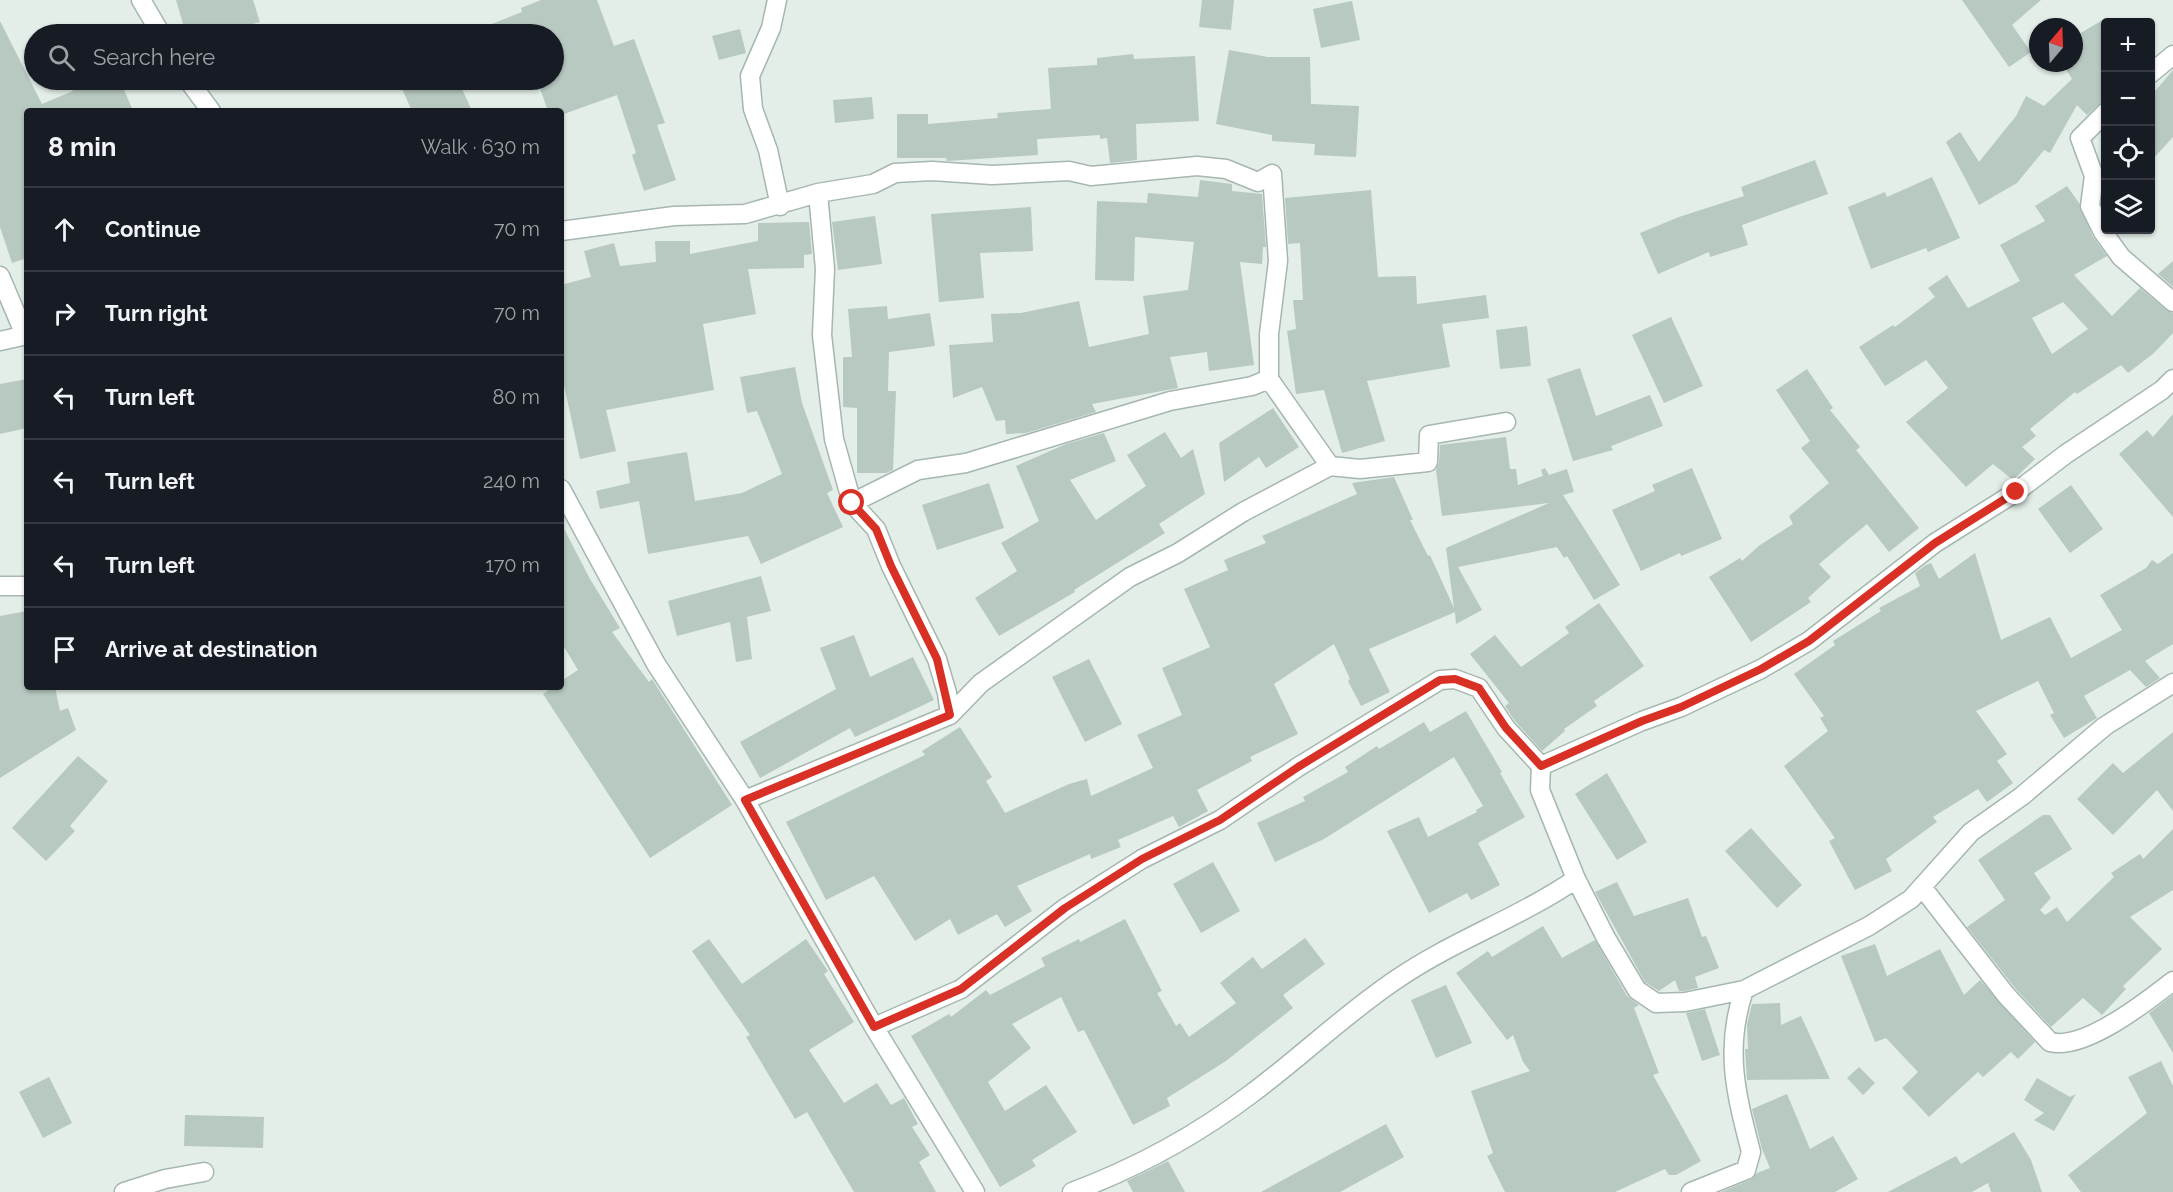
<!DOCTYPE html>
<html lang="en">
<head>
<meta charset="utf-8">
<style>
  :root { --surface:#171b24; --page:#20242c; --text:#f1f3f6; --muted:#9ea1a6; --line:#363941 }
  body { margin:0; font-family:Raleway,sans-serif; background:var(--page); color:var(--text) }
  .controls { position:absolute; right:18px; top:18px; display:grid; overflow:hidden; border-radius:6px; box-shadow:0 2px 4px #0004 }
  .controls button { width:54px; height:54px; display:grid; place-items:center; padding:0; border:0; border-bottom:2px solid var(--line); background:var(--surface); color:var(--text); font:30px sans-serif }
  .compass { position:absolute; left:2029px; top:18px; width:54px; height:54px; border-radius:50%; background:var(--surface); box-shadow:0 2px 4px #0004; rotate:19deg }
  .stop { position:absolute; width:18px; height:18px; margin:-14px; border:4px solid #d93025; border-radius:50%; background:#fff }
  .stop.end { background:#d93025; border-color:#fff; box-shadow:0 2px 6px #0008 }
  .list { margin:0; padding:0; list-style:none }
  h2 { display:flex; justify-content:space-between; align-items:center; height:78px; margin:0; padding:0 24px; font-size:26px }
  h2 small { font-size:20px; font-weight:400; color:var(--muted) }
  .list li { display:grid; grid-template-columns:39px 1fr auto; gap:18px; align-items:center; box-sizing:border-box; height:84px; padding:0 24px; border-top:2px solid var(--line) }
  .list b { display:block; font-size:22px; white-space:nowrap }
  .list em { font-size:20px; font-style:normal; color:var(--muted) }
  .icon { flex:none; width:33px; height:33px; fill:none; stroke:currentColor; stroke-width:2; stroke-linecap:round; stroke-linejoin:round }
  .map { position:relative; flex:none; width:2173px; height:1192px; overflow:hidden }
  .search { position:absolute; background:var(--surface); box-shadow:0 2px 4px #0004; left:24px; top:24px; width:540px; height:66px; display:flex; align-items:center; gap:15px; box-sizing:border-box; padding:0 21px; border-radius:33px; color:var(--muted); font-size:22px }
  .panel { position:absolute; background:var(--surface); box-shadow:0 2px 4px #0004; left:24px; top:108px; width:540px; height:582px; border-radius:6px }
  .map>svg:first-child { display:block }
</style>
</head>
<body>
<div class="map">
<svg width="2173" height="1192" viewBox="0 0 2173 1192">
  <rect width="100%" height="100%" fill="#e3eee8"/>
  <path fill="#b7c9c1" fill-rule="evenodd" d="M176,0H253L260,22L216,34H186Z
    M541,0H597L614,46L634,39L665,123L657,125L676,180L644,191L632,155L636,153L617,95L561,115V111H548L537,80H554V34H467L522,12L521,8Z
    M1202,0H1234L1231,30L1199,27Z
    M1962,0H2041L2012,25L2031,52L2009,67Z
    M1352,1L1360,40L1321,48L1313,9Z
    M2106,18V98L2087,115L2077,105L2050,153L2044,150L2017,183L1979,205L1946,142L1960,132L1979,162L2016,116L2026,96L2044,106L2072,79L2062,63H2074V37Z
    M0,21L42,104L73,91L67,80H120L133,111H27V258L12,263L0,227Z
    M740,29L746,53L719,60L712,36Z
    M1229,50L1268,57H1310L1311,104L1359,106L1356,157L1314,155L1315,144L1272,141V135L1216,124Z
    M1133,54L1134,59L1195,56L1199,121L1136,124L1137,160L1110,163L1107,138L1100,139V135L1037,139L1038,155L947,161L946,158H897V114H928V124L998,118L997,113L1051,109L1048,68L1097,65V58Z
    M2173,70V137L2151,161V96Z
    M398,80H458L472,111H412Z
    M872,97L874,119L835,123L833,100Z
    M1815,160L1828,194L1742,225L1748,245L1710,257L1709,252L1658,274L1640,233L1679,217L1744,196L1741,187Z
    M1932,177L1960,238L1928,252L1926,248L1871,269L1848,207L1885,192L1887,197Z
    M1200,180L1232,184V191L1262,194L1266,247H1263L1262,264L1240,262L1254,365L1209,371L1207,352L1170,357L1178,388L1092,404L1096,412L1026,433L1006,434L1005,420L996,421L982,387L953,398L949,345L993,342L991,314L1021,313L1079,301L1089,347L1149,334L1143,296L1188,290L1194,242L1135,237L1134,281L1095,280L1097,201L1147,203L1148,193L1198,197Z
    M2067,186L2079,203L2093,237L2107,256L2074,275L2112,316L2140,288L2166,310L2173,313V333L2154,353L2128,373L2121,365L2077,394L2075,392L2030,429L2036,436L2022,447L2035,459L2013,480L1993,464L1966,487L1906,422L1948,388L1926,360L1885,386L1859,347L1893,325L1895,327L1935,297L1928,288L1947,275L1968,308L2020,281L2000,245L2045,221L2035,206ZM2063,302L2088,329L2052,354L2032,318Z
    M1371,190L1378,277L1416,276L1417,304L1486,295L1489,318L1442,324L1450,367L1367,381L1385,441L1342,453L1324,390L1296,394L1287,331L1296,329L1293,300H1303L1300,243L1288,244L1285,198Z
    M1031,207L1033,251L980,253L984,298L939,302L931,214Z
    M875,216L882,264L838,270L832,222Z
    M809,222L812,254L804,255V268L748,269L756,314L703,324L714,390L606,410L616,451L580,459L564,385L561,386V285L591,277L584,251L614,243L620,266L656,262L655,241H690V254L758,241V223Z
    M2173,261V287L2158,274Z
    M887,306L888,319L930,313L935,346L889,352L888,391H896L893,470L886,473H857V408L843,407V357H852L848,309Z
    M1671,317L1703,386L1664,403L1632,335Z
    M1527,326L1531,366L1500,369L1496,330Z
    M795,367L802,403L833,490L827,493L843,527L761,564L748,536L648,554L639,501L600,509L596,491L630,483L627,462L687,452L695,501L742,493L782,474L757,411L747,413L740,377Z
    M1580,368L1596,416L1650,395L1663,426L1611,446L1613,450L1573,461L1547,379Z
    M1807,369L1833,408L1830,410L1860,447L1856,450L1919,528L1889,552L1867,524L1819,564L1831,577L1808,598L1811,602L1751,642L1709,577L1740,558L1742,561L1760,545L1793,524L1789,516L1829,483L1801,448L1810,441L1776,390Z
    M27,379V428L0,434V384Z
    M1273,408L1299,447L1266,468L1259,457L1224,482L1219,443Z
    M2173,414V517L2119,454L2147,430L2153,437Z
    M1165,432L1181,458L1193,449L1205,494L1159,524L1165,533L1074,590L1075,592L999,636L975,598L1017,571L1001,543L1039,521L1016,466L1066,444L1104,433L1116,461L1070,480L1096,520L1146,486L1127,455Z
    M1506,437L1510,469H1516L1518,485L1543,476L1541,470L1545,468L1549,475L1567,469L1574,492L1563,495L1620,585L1594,600L1567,556L1564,558L1557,547L1458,567L1482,610L1456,624L1455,612L1369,649L1390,692L1361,706L1348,681L1350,679L1334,644L1274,684L1298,734L1250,757L1252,761L1197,790L1208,811L1179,827L1173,816L1118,840L1121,847L1091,859L1090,854L1017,886L1032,911L1005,927L997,914L958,935L950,919L915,941L874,876L826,900L786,822L925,755L922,751L960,727L992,777L986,781L1005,813L1069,784L1087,779L1091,796L1153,768L1137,735L1182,715L1162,668L1210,647L1184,589L1228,570L1224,560L1266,543L1262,536L1357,494L1352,483L1394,477L1413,520H1410L1428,556L1430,555L1454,608L1446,548L1549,503L1442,516L1436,470L1439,463L1440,445Z
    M1692,468L1722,539L1681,556L1680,553L1641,571L1612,510L1655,491L1652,485Z
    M989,483L1004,528L937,550L922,505Z
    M2071,485L2103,529L2070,553L2038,509Z
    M561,523L590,579L620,628L612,632L649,682L652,679L732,805L650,858L543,694L553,687H561V681L578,670L561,642Z
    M1975,553L2001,640L2050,617L2071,658L2122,630L2100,595L2146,568L2152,560L2158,564L2173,553V644L2145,661L2160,678L2146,687L2130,670L2084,696L2097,718L2064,738L2050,715L2054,713L2038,681L1976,711L2007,754L1997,761L2013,783L1987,802L1978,789L1933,817L1937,822L1886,859L1892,871L1855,890L1829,841L1835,838L1784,766L1828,731L1820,718L1824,716L1794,674L1835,645L1833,641L1881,611L1879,608L1920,586L1915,573L1926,565L1931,563L1939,579Z
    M761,576L771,611L747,617L752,659L736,662L730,622L677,636L668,601Z
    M1599,603L1644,666L1594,701L1597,706L1564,729L1565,731L1542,751L1515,721L1505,706L1509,703L1470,654L1495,635L1521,667L1569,633L1565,627Z
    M27,611V687H55L60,711L68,708L76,730L0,778V616Z
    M854,635L870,677L913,657L934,700L855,737L850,728L760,778L740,742L836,689L820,648Z
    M1089,659L1122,724L1085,742L1052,677Z
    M1466,711L1502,772L1500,773L1525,817L1478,843L1500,885L1471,900L1467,893L1429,913L1387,831L1419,817L1428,837L1477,812L1476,810L1483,806L1454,757L1324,839L1275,862L1257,823L1305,801L1303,797L1348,772L1345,767L1377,746L1379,749L1424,722L1430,732Z
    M2173,732V811L2157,790L2113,835L2077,799L2113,763L2123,773Z
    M78,756L108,781L70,826L75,831L46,861L12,828Z
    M1607,773L1647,842L1617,860L1575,794Z
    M2043,815H2050L2072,849L2034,873L2051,898L2040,910L2045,915L2057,907L2067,922L2114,877L2111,873L2140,854L2143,859L2173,829V890L2130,917L2162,949L2123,986L2126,989L2102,1015L2083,998L2051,1027L2015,988L1967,927L2005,900L1978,860Z
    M1751,828L1802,885L1777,908L1725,851Z
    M1213,862L1240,911L1201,933L1173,884Z
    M1617,882L1634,916L1688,898L1702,937L1706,936L1719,968L1695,977L1698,988L1684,991H1679L1675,980L1659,991L1645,982L1595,892Z
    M1125,919L1162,991L1157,993L1176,1026L1180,1023L1189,1037L1236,1003L1220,983L1253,957L1262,969L1305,938L1325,964L1283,995L1293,1008L1226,1061L1167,1098L1170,1106L1133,1125L1084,1030L1078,1032L1061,997L1012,1024L1031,1048L988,1082L1005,1111L1046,1085L1077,1132L1032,1160L1036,1166L1000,1187L911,1036L949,1014L951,1017L986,990L990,995L1045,966L1041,958L1079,939L1080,942Z
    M1543,926L1562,958L1595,940L1627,996L1639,1005L1634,1008L1659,1073L1653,1075L1701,1161L1676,1175H1669L1665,1169L1615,1192H1505L1487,1156L1493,1153L1471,1091L1530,1071L1523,1062L1513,1035L1507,1040L1456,973L1488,951L1492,957Z
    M709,939L742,984L806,939L828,971L824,974L854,1022L809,1050L844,1103L877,1083L891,1105L904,1098L918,1124L912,1127L930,1155L919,1162L936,1192H854L807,1112L795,1119L746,1037L750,1035L692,951Z
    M1875,944L1887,976L1940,949L1964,995L1980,980L2035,1042L2018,1059L2011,1052L1983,1077L1978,1072L1929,1117L1902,1088L1918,1072L1886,1038L1875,1042L1841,956Z
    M1446,985L1472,1043L1436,1058L1411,1000Z
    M2173,995V1053L2149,1013Z
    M1780,1003L1781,1025L1801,1016L1830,1079L1747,1080L1745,1049H1748L1747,1024L1752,1004Z
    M1705,1009L1720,1055L1702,1061L1686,1013Z
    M2161,1061L2173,1086V1192H2081L2068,1175L2147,1113L2128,1077Z
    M1859,1067L1875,1083L1863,1095L1847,1078Z
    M49,1077L72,1123L43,1138L19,1092Z
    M2037,1078L2070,1097L2076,1094L2054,1131L2034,1120L2044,1113L2024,1100Z
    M1787,1094L1810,1149L1833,1136L1858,1179L1835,1192H1721L1750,1180L1757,1173L1770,1168L1762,1149L1752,1109Z
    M185,1115L264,1117L263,1148L184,1146Z
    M1386,1124L1404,1157L1340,1192H1261Z
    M2014,1132L2031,1160L2042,1192H1991L1988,1183L1972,1192H1888L1956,1156L1961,1164Z
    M1168,1161L1185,1192H1133L1127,1181Z"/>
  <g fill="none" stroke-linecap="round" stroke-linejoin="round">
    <g stroke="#a5b7af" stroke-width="21">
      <path id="minor" d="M141,0L161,34
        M777,0L771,28L750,76L753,109L768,150L780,206
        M2150,74L2173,55
        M188,80L211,111
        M2106,112L2080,138L2094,176L2090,206L2103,232L2121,257L2173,302
        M818,193L825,269L822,335L834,439L852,503L876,529L891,566L937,659L947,693L950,715
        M561,231L674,216L745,214L818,193L873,184L895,173L932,171L992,175L1069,171L1091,176L1197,166L1226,169L1258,182L1272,174L1278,261L1269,334V379L1330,466
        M0,276L25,335
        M0,341L27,335
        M561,489L656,664L745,800L874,1027L975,1192
        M852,503L918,470L966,463L1170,401L1252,386L1269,379
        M0,586H27
        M1541,766L1642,721L1681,707L1761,669L1809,641L1935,543L2016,492L2066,454L2162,390L2173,379
        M745,800L950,715L981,683L1130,577L1178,553L1243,512L1330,466L1360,469L1428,462L1429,435L1506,422
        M1922,887L2006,995L2050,1042C2084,1051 2146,1002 2173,981
        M874,1027L961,989L1065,908L1142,859L1220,820L1298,767L1440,680L1455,679L1479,688L1506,728L1541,766L1540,790L1576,879L1606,938L1637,990L1656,1003L1685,1002L1744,990L1869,926L1911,899L1971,832L2022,796L2105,726L2173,683
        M124,1192L165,1179L204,1172
        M1072,1192C1136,1168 1197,1135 1251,1094C1301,1057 1346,1013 1397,979C1454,940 1519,918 1576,879
        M1691,1192L1746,1170L1751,1152C1736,1094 1724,1049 1744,990"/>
    </g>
    <use href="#minor" stroke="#fff" stroke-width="18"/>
  </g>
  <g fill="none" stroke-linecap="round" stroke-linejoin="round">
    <path stroke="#d93025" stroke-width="8" d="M852,503L876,529L891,566L937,659L950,715L745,800L874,1027L961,989L1065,908L1142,859L1220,820L1298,767L1440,680L1455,679L1479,688L1506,728L1541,766L1642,721L1681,707L1761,669L1809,641L1935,543L2016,492"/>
  </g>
</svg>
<div class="controls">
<button>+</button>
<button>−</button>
<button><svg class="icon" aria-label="locate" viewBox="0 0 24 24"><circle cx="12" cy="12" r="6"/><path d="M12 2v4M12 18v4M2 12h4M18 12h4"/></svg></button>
<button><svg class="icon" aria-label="layers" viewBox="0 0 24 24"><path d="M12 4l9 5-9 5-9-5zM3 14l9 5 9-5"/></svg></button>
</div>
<svg class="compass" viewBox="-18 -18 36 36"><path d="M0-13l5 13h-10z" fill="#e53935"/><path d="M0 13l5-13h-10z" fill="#9ea1a6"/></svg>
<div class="stop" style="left:852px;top:503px"></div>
<div class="stop end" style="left:2016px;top:492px"></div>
<div class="search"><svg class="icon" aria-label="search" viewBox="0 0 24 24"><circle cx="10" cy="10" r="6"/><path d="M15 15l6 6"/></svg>Search here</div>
<section class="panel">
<h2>8 min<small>Walk · 630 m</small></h2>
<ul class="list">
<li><svg class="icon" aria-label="ahead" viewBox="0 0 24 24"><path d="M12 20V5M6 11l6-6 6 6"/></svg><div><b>Continue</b></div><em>70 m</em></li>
<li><svg class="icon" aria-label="right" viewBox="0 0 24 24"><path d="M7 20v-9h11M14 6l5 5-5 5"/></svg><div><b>Turn right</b></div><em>70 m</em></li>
<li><svg class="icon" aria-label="left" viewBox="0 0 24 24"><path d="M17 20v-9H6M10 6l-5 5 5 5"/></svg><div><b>Turn left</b></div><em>80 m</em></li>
<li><svg class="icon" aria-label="left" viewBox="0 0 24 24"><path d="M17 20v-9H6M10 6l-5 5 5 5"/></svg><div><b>Turn left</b></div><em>240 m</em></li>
<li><svg class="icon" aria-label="left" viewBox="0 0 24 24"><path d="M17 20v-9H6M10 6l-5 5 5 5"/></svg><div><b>Turn left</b></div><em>170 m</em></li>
<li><svg class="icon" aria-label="arrive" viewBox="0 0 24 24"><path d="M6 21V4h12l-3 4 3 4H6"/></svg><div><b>Arrive at destination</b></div></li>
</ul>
</section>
</div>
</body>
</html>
